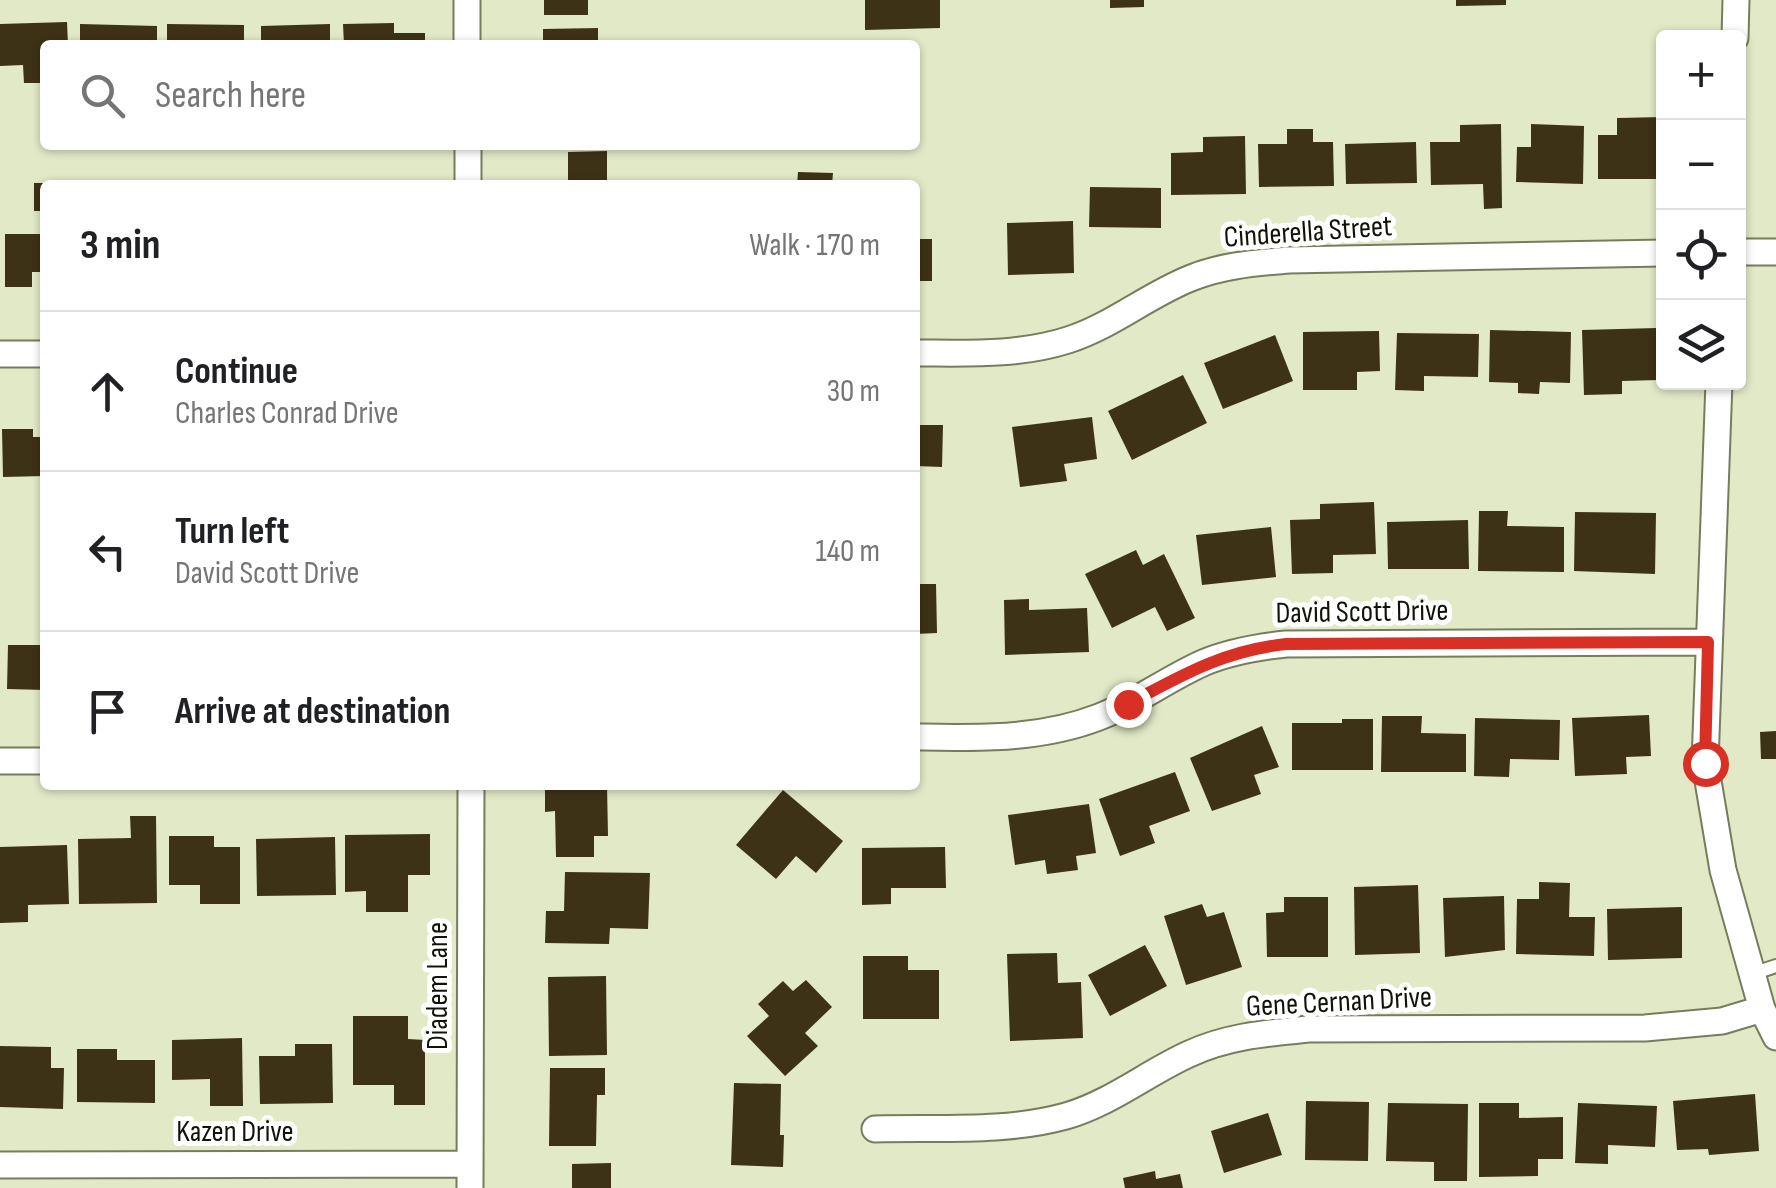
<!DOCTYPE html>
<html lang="en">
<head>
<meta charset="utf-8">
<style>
  :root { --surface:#fff; --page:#f2f2f2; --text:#202124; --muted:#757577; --line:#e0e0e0 }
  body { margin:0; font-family:"Sofia Sans Condensed",sans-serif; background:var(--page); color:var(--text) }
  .controls { position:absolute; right:30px; top:30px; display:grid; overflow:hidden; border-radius:10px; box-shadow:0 2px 8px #0004 }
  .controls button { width:90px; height:90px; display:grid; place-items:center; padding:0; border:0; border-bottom:2px solid var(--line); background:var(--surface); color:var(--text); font:50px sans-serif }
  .stop { position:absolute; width:30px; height:30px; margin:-22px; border:8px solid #d93025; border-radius:50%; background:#fff }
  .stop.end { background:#d93025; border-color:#fff; box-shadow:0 2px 10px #0008 }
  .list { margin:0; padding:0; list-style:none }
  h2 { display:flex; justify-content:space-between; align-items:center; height:130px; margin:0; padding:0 40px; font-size:42px }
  h2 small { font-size:32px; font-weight:400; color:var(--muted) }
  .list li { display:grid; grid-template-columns:65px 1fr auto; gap:30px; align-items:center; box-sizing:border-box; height:160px; padding:0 40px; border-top:2px solid var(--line) }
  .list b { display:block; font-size:38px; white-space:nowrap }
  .list p { margin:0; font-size:32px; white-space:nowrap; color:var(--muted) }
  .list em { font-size:32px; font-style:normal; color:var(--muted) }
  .icon { flex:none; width:55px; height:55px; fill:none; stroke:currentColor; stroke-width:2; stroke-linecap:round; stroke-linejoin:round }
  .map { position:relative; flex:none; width:1776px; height:1188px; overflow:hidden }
  .search { position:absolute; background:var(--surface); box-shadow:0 2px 8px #0004; left:40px; top:40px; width:880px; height:110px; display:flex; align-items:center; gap:25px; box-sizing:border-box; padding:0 35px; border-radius:10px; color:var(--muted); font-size:38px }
  .panel { position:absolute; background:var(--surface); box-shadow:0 2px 8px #0004; left:40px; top:180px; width:880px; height:610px; border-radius:10px }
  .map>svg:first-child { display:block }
</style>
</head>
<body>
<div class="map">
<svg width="1776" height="1188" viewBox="0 0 1776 1188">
  <rect width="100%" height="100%" fill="#e1e9c7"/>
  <path fill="#3d3216" d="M544,0H588V15H544Z
    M865,0H940V28L865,30Z
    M1110,0H1144V7L1110,8Z
    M1456,0H1506V5L1456,6Z
    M67,22L68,45H45V83H24L23,65L0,66V24Z
    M394,23V33H425V45H344L343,24Z
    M80,24L157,26V45H80Z
    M167,24L244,25V45H167Z
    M330,24V45H261V26Z
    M598,28V45H543V29Z
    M1664,117V179H1598V135H1617V118Z
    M1501,124L1502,208L1484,209L1483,184L1431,185L1430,142H1460V125Z
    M1531,124L1584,126L1583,184L1516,182L1517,147H1531Z
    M1287,129H1313V142H1333L1334,186L1259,187L1258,144H1287Z
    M1245,136L1246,194L1171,195V153L1203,152V137Z
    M1416,142L1417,183L1346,184L1345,144Z
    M607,151V185H568V152Z
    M798,172L833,173L832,185H797Z
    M34,183H45V211H34Z
    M1090,187L1161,188V228L1089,227Z
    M1073,221L1074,273L1008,275L1007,223Z
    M5,234H45V272H32V287H5Z
    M915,239H932V281H915Z
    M1657,328L1658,380L1622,381V394L1584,395L1582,330Z
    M1490,330L1571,332L1570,383L1540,382L1539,394L1518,393V383L1489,382Z
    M1379,331L1380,371L1357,372V390H1303V332Z
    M1397,333L1479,334L1478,377L1424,376V391L1395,390Z
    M1275,335L1293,381L1223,409L1204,363Z
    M1183,375L1207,423L1132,460L1108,411Z
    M1092,417L1097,459L1064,464L1067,481L1020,487L1012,427Z
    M915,425H943L942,467L915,466Z
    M2,429H33V437H45V476L3,477Z
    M1374,502L1376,554L1333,555V573L1292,574L1290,520L1320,519V504Z
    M1479,511H1508L1507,526L1564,527V572L1478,571Z
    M1575,512L1656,513L1655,574L1574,571Z
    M1468,520L1469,569H1388L1387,522Z
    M1271,527L1276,577L1202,585L1196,535Z
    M1136,550L1143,565L1164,554L1195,618L1167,631L1155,607L1112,628L1085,574Z
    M915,584H936L937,633L915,634Z
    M1029,599V610L1087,608L1089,652L1005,655L1004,600Z
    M8,645H45V690L7,689Z
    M1649,715L1651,756L1626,757L1627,774L1575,776L1572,718Z
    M1382,716H1422L1421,733L1466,734V772H1381Z
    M1475,718L1560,720L1559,760L1510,759L1509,777L1474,776Z
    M1342,719H1373V770H1292V723H1342Z
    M1262,726L1279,767L1254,775L1261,794L1212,811L1190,758Z
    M1776,731V759H1761L1760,732Z
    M1175,772L1190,811L1149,826L1155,843L1120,856L1099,799Z
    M545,785H607L608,836H594V857H556L555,811L545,812Z
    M783,790L843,841L816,873L796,856L776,879L736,845Z
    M1089,804L1096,853L1076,856L1078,870L1047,874L1045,860L1015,865L1008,815Z
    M130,816H156L157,903L79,904L78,839L131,838Z
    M430,834V875H408V912H366V891L345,892V835Z
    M169,836H214V847H240V904H200V885H169Z
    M335,837L336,895L257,896L256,839Z
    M67,845L69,904L28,905V922L0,923V847Z
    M945,847L946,888H891V904L862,905V848Z
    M565,872L650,873L648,929L610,928L609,944L545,943L546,911H564Z
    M1539,882L1570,883L1569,917H1595L1594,956L1516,954L1517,899H1539Z
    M1418,885L1420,953L1355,955L1354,887Z
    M1504,896L1505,950L1445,957L1443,898Z
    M1284,897H1328V957H1267L1266,913L1284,912Z
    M1202,904L1207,917L1224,912L1242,967L1186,985L1164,916Z
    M1682,907V958L1608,960L1607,909Z
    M1145,945L1167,986L1110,1016L1088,975Z
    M1057,953L1058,983L1081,982L1083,1038L1010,1041L1007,954Z
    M863,956H908V970H939V1019H863Z
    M606,976L607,1055L549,1056L548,977Z
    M806,980L832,1007L805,1033L818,1046L785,1076L747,1036L769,1016L758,1004L783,981L793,991Z
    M353,1016H408V1039L425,1040V1105H394V1085H353Z
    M242,1038L243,1106H210V1079L172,1080V1040Z
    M295,1044H332L333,1103L260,1104L259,1056H295Z
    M0,1046L51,1047V1068H64L63,1109L0,1107Z
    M77,1049H117V1060H155V1103L77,1102Z
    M550,1068H605V1095H597L596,1146H549Z
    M734,1083L781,1084L780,1135H784L783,1167L731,1165Z
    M1755,1094L1759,1151L1709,1155L1708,1149L1677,1150L1673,1101Z
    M1306,1101L1369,1102L1368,1161L1305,1160Z
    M1388,1103L1468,1104L1467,1181H1434V1162L1386,1161Z
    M1479,1103H1519V1118L1563,1117V1159H1538V1176L1479,1177Z
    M1578,1103L1657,1106L1655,1147L1608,1145V1164L1575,1163Z
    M1268,1113L1282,1155L1224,1173L1211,1131Z
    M611,1163V1188H572V1164Z
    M1155,1171L1156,1179L1180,1174L1183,1188H1125L1123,1178Z"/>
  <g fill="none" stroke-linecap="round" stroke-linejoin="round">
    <g stroke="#767d5e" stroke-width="16">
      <path id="lane" d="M1752,974L1776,966"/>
    </g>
    <g stroke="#767d5e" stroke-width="29">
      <path id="street" d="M467,0V45
        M1735,38L1736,0
        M468,145V185
        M1738,252H1776
        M915,353C966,353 1018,356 1068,340C1112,326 1148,295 1191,278C1223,265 1256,263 1289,260L1664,253
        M0,354H45
        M1719,382L1705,763L1723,870L1762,1009L1776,1037
        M915,737C978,738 1040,740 1099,717C1136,703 1167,679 1203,663C1229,652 1258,647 1286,644L1707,642
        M0,761H45
        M875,1129C937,1127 1005,1133 1066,1116C1111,1103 1147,1073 1189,1054C1227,1036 1268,1033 1309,1029L1645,1028L1722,1021L1762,1009
        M0,1165L470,1164
        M470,1188L471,785"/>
    </g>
    <use href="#lane" stroke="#fff" stroke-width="12"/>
    <use href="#street" stroke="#fff" stroke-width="25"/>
  </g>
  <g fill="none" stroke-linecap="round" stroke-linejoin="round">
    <path stroke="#d93025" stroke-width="12" d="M1128,704C1182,675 1223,651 1286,644L1708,642L1705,763"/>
  </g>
  <g text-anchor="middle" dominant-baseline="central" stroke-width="10" stroke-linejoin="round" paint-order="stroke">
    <g font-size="30" fill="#101307" stroke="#fff">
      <text transform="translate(1308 232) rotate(-4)">Cinderella Street</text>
      <text transform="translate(1362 612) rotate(-1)">David Scott Drive</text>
      <text transform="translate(438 986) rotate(-90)">Diadem Lane</text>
      <text transform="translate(1339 1002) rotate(-3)">Gene Cernan Drive</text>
      <text x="235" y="1132">Kazen Drive</text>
    </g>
  </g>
</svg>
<div class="controls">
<button>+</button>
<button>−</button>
<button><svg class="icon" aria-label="locate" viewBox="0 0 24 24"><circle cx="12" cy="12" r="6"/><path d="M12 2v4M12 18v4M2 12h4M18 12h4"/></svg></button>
<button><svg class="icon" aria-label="layers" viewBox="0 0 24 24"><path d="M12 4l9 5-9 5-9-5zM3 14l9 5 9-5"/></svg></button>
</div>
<div class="stop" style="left:1705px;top:763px"></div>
<div class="stop end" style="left:1128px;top:704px"></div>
<div class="search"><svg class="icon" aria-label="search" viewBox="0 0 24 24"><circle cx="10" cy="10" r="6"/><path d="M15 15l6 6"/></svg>Search here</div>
<section class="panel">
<h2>3 min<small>Walk · 170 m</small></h2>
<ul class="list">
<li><svg class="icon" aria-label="ahead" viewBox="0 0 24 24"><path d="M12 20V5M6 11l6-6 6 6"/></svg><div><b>Continue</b><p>Charles Conrad Drive</p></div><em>30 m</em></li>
<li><svg class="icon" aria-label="left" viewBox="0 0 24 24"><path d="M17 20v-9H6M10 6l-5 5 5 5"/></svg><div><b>Turn left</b><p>David Scott Drive</p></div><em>140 m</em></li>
<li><svg class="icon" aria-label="arrive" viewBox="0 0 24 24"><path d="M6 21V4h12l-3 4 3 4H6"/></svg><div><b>Arrive at destination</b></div></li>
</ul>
</section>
</div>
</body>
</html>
